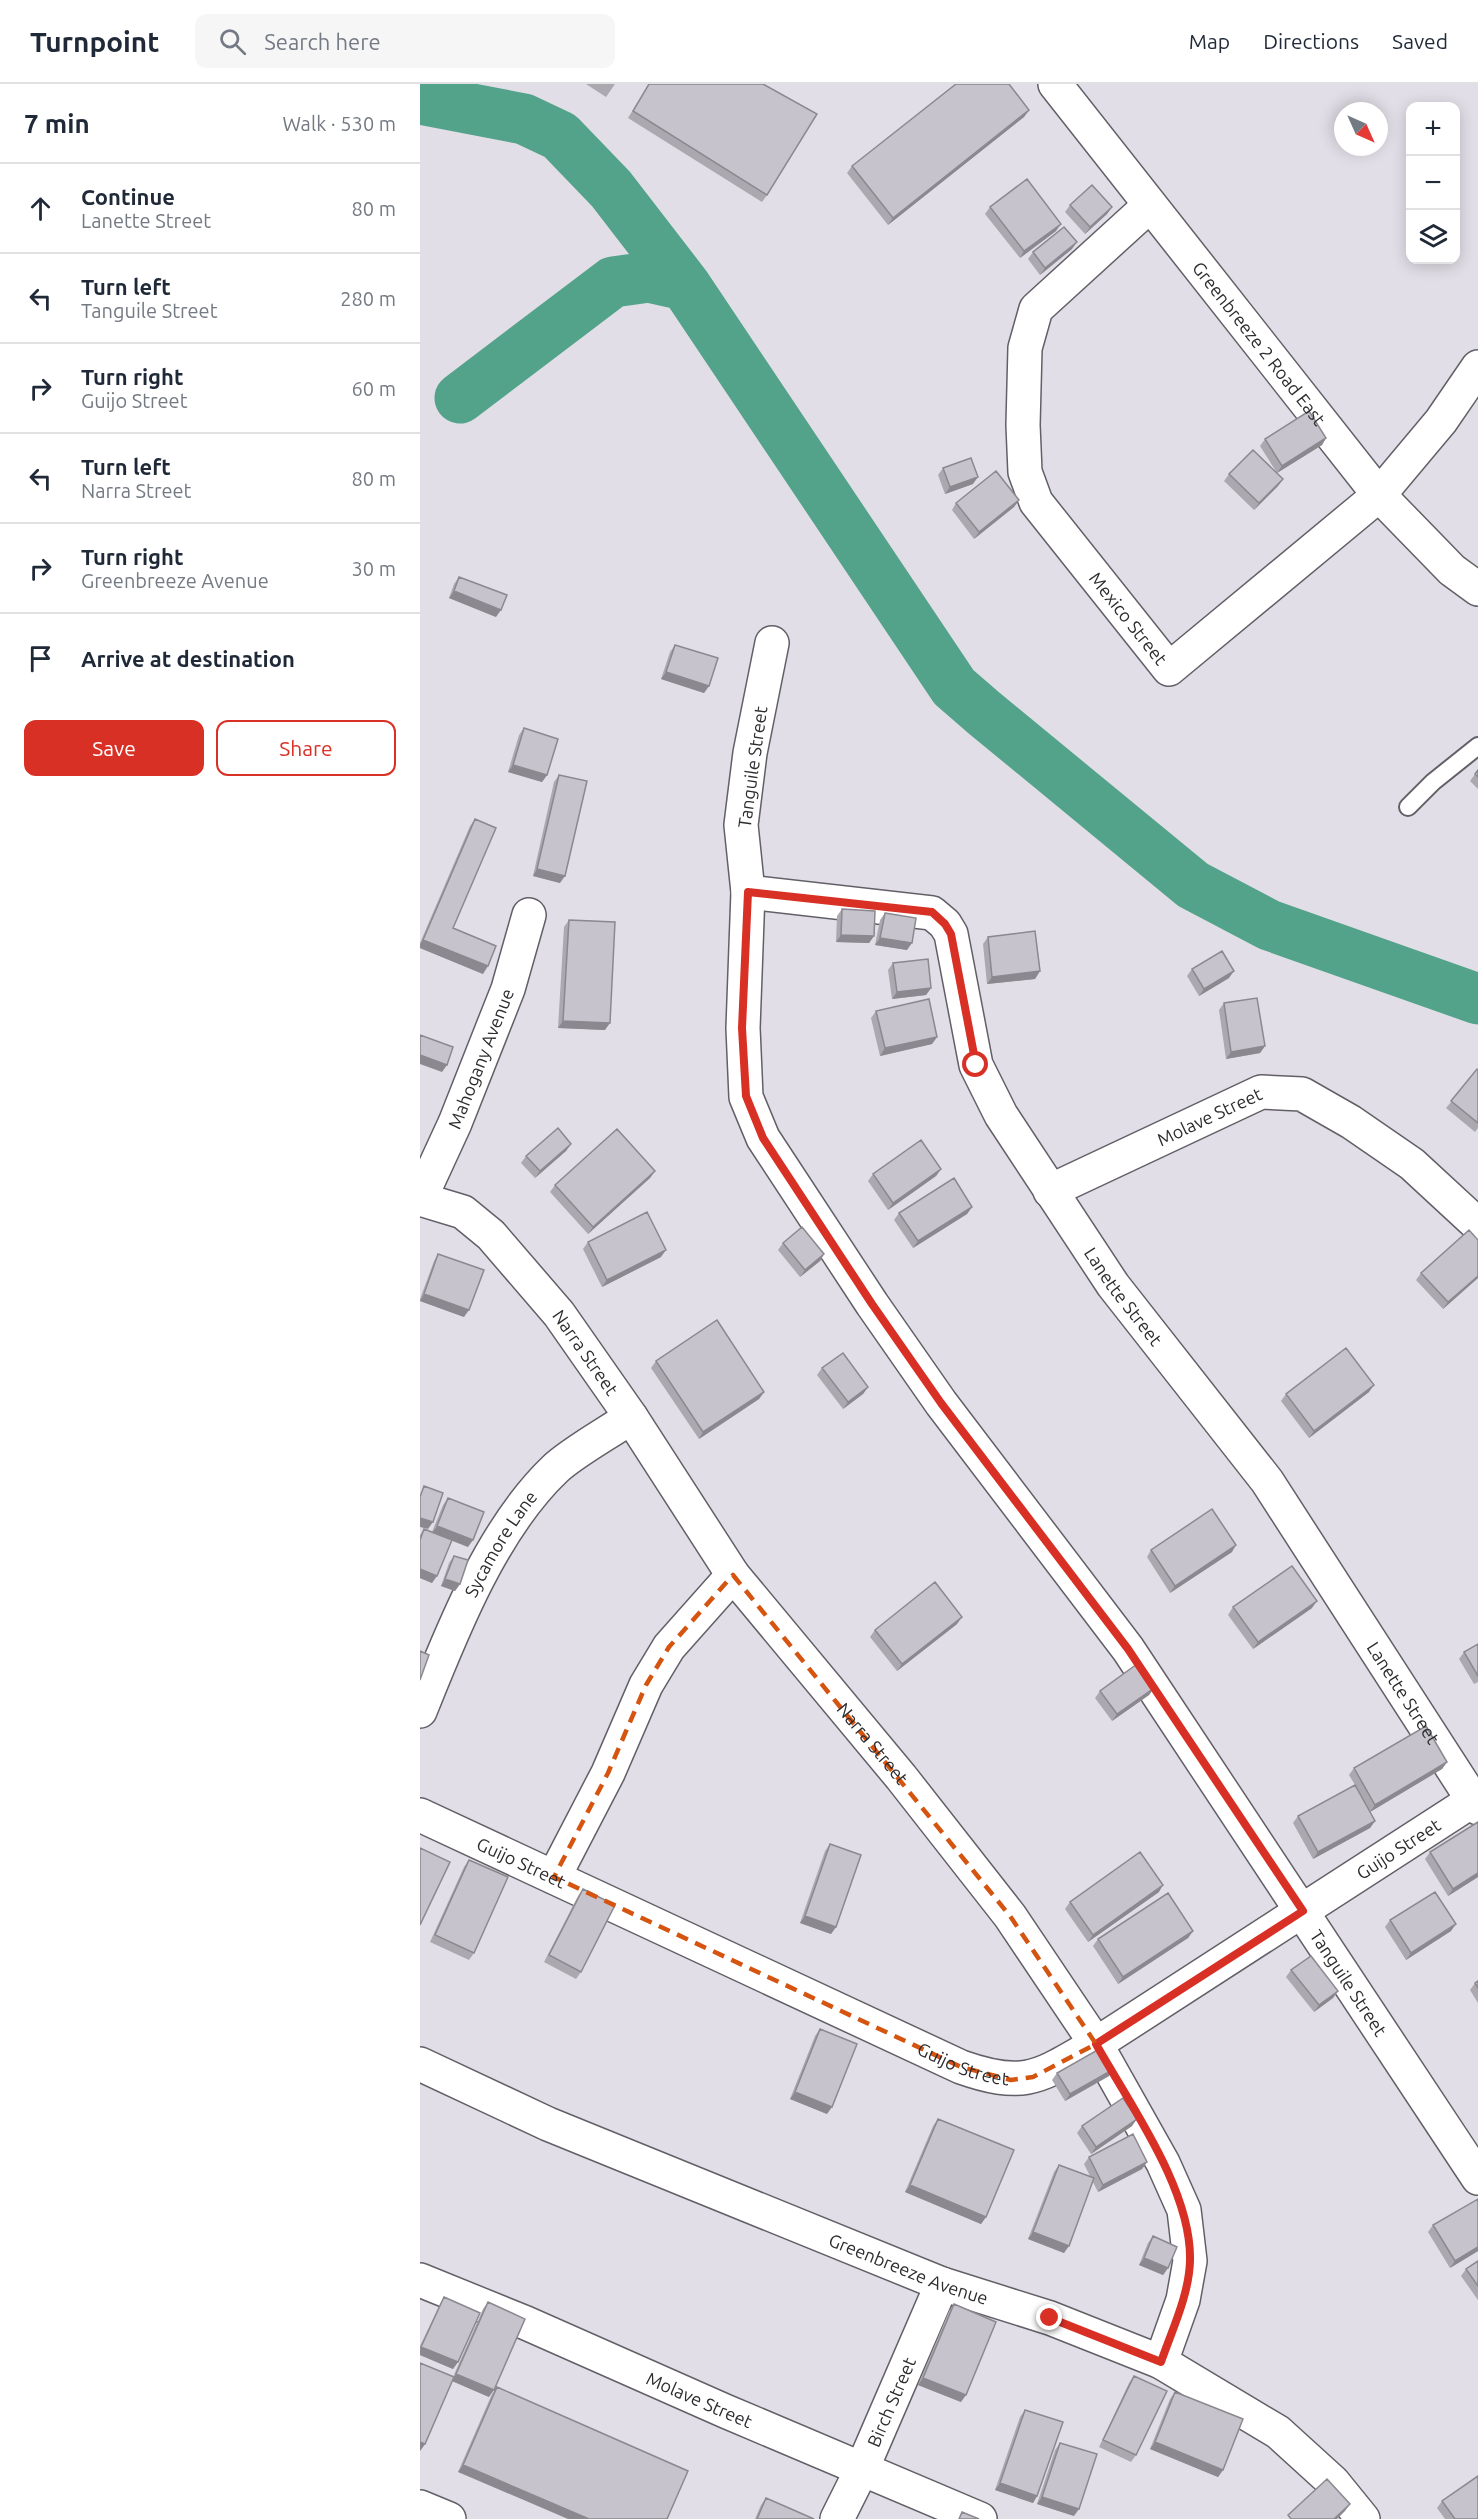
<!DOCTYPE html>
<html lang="en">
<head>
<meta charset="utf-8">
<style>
  :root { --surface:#fff; --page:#f6f6f7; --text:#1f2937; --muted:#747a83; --line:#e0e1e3; --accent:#d93025 }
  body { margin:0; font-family:Ubuntu,sans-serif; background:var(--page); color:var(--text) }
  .controls { position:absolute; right:18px; top:18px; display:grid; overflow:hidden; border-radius:12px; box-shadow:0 3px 15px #0003 }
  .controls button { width:54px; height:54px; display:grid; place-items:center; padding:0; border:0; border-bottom:2px solid var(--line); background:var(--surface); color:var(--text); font:30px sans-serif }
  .compass { position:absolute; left:914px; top:18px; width:54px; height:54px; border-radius:50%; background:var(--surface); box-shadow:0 3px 15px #0003; rotate:135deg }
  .stop { position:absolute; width:18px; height:18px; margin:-14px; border:4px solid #d93025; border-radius:50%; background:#fff }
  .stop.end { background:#d93025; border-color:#fff; box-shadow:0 2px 6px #0008 }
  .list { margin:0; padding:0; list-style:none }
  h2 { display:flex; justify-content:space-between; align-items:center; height:78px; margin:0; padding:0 24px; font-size:26px }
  h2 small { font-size:20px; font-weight:400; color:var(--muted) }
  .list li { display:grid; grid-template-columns:39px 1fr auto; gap:18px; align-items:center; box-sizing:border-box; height:90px; padding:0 24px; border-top:2px solid var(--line) }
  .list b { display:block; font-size:22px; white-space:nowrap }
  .list p { margin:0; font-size:20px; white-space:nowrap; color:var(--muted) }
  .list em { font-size:20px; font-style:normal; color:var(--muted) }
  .actions { display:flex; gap:12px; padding:18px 24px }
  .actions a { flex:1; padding:14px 0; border:2px solid var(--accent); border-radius:12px; text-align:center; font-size:21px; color:var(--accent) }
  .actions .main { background:var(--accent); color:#fff }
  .icon { flex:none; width:33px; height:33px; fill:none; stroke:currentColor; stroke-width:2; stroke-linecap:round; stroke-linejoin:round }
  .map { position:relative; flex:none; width:1058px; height:2435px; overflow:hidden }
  header { display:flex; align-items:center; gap:36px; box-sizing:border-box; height:84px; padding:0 30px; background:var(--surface); border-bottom:2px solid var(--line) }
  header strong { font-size:28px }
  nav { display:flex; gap:33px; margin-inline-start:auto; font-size:21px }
  .search { width:420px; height:54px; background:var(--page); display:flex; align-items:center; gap:15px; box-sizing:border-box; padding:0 21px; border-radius:12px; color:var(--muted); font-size:22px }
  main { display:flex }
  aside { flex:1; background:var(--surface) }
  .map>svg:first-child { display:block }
</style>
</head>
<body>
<header>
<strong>Turnpoint</strong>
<div class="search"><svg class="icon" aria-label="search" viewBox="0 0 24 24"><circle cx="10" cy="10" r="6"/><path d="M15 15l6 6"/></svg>Search here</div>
<nav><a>Map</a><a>Directions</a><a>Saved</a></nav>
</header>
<main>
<aside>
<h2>7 min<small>Walk · 530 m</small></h2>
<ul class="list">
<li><svg class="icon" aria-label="ahead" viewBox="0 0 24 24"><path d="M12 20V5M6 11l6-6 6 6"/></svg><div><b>Continue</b><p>Lanette Street</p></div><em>80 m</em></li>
<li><svg class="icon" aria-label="left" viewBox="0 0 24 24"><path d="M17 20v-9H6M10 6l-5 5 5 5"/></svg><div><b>Turn left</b><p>Tanguile Street</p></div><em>280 m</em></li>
<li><svg class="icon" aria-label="right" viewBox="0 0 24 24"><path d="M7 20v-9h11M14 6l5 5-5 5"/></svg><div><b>Turn right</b><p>Guijo Street</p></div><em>60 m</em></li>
<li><svg class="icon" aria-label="left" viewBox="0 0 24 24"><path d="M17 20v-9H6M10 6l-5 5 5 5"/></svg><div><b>Turn left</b><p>Narra Street</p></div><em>80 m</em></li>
<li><svg class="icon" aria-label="right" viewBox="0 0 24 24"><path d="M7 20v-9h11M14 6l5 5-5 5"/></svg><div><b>Turn right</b><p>Greenbreeze Avenue</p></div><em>30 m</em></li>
<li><svg class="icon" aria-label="arrive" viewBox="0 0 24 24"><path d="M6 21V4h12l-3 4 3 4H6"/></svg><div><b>Arrive at destination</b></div></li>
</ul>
<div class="actions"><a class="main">Save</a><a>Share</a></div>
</aside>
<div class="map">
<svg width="1058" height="2435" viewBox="0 0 1058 2435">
  <rect width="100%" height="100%" fill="#e2dee7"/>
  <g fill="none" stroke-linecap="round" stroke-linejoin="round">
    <path stroke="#52a389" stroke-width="51" d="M0,15L104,35L140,52L191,105L265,201L534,603L564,629L773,801L849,841L1058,915
      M40,314L193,198L229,193L265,201"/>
    <g stroke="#625f67" stroke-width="20">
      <path id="lane" d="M988,723L1013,698L1058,662"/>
    </g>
    <g stroke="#625f67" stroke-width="36">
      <g id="street">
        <path id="s1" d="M635,0L959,411L1032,486L1058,505"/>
        <path id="s2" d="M729,122L616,225L605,264L603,341L605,388L616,418L749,585L959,411L1021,337L1058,283"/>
        <path id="s3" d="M352,559L330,669L321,741L328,808L323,944L326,1013L343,1054L452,1220L521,1319L708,1565L1058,2094"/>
        <path id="s4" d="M328,808L512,829L525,840L531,850L556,981L581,1031L693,1201L847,1397L1058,1724"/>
        <path id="s5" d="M630,1107L841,1008L882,1010L931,1038L992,1080L1058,1141"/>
        <path id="s6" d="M0,1115L43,1128L71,1151L139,1230L211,1333L313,1491L481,1693L590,1832L676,1960L743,2079L764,2126L770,2177L763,2216L741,2278"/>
        <path id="s7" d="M0,1115L35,1039L88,905L109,831"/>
        <path id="s8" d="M0,1627C32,1547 72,1445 135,1385C153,1368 190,1348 211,1333"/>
        <path id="s9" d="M0,1731L541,1983C606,2006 620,1992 676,1960L1058,1713"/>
        <path d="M134,1793L188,1689L226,1601L249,1563L313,1491"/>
        <path id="s10" d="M0,2196L106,2239L305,2327L560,2435"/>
        <path d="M0,2423L29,2435"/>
        <path id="s11" d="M417,2435L442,2385L522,2200"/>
      </g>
    </g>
    <g stroke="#625f67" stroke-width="36">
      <g id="secondary">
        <path id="s12" d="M0,1980L128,2040L522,2200L630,2234L741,2278L858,2348L913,2398L943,2435"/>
      </g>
    </g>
    <use href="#lane" stroke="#fff" stroke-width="16"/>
    <use href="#street" stroke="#fff" stroke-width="33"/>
    <use href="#secondary" stroke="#fff" stroke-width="33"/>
  </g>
  <path fill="#aba8af" d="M166,0H195L186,13Z
    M229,0H343L347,111L342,118L208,34Z
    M609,26L604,33L468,141L427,89L432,82Z
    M650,121L692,123L687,130L665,150L645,128Z
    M570,123L636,147L600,174L565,130Z
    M652,165L620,191L608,175L613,168Z
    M906,354L902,361L857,389L840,362L845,355Z
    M523,384L553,400L525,410L518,391Z
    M809,390L863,395L858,402L834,426L804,397Z
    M599,416L594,423L554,455L532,426L536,419Z
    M39,493L76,533L29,514L34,500Z
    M255,561L289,602L284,609L241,595L250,568Z
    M104,644L127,691L122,698L88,688L99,651Z
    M1058,686V705L1050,697Z
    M139,691L140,799L113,792L134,698Z
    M55,735L33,844L63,890L0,864V859L50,742Z
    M422,825L454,852L449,859L416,858L417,832Z
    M465,829L487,866L455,861L460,836Z
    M149,836L185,946L138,944L144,843Z
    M568,853L620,887L615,895L567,900L563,860Z
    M473,879L511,904L506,911L472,915L468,886Z
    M772,885L809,894L779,912L767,892Z
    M804,919L845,962L840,969L806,975L799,926Z
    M456,927L517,953L512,960L460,972L451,934Z
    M1058,986V1044L1055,1048L1026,1024Z
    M151,1060L146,1067L115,1094L101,1079L106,1072Z
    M521,1085L516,1092L468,1126L448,1097L453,1090Z
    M235,1087L230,1094L168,1150L130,1108L135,1101Z
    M552,1123L547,1130L493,1164L474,1136L479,1129Z
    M168,1158L241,1173L182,1203L163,1165Z
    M363,1159L404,1170L400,1177L380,1193L358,1166Z
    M18,1170L44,1233L0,1217V1215L14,1177Z
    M1001,1189L1058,1194L1023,1225L996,1196Z
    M236,1277L344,1308L339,1315L279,1355L231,1284Z
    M402,1284L448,1303L443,1310L423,1325L397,1291Z
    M949,1308L889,1354L861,1317L866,1310Z
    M28,1414L48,1463L32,1456L12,1499L0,1494V1451L4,1445L12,1448L23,1421Z
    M731,1466L812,1468L750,1509L727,1473Z
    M34,1472L40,1500L35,1507L21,1502L29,1479Z
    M813,1523L892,1524L833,1565L808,1531Z
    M537,1540L477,1587L450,1553L455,1546Z
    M1058,1560V1598L1054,1600L1039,1575L1044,1568Z
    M734,1604L729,1611L692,1637L675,1614L680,1607Z
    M1027,1678L1022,1685L950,1728L955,1737L950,1744L893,1775L873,1739L878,1732L935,1701L929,1691L934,1684Z
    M410,1760L416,1843L411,1850L380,1839L405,1767Z
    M1010,1768L1058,1793L1028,1812L1005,1775Z
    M49,1776L54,1869L49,1876L10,1858L44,1783Z
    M163,1805L161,1888L156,1895L124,1878L158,1812Z
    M739,1808L668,1858L645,1825L650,1818Z
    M970,1836L1031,1847L986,1876L965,1843Z
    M773,1847L768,1854L698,1900L673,1862L678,1855Z
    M871,1886L918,1907L913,1914L894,1928L866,1893Z
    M1058,1897V1919L1050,1906L1055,1899Z
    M400,1945L407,2030L370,2015L395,1952Z
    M637,1989L689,1992L645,2017L632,1996Z
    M518,2035L566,2133L561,2140L485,2108L513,2042Z
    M662,2042H712L671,2070L657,2049Z
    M669,2073L727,2078L722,2085L678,2108L673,2098L644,2169L608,2155L634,2088L639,2081L670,2092L664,2080Z
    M1013,2141L1058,2167L1030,2184L1008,2148Z
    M733,2152L748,2184L743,2191L719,2181L728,2159Z
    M1058,2177V2216L1041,2192L1046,2185Z
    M24,2213L38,2278L33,2285L0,2271V2262L20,2220Z
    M68,2218L69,2313L32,2297L5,2360L0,2367V2279L33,2293L63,2225Z
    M534,2220L541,2318L498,2301L529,2227Z
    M714,2292L716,2371L711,2378L679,2363L709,2299Z
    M77,2303L247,2435L38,2388L72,2310Z
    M755,2308L803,2386L798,2393L730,2365L750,2315Z
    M605,2326L617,2412L613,2419L575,2406L600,2333Z
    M640,2359L654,2432L617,2420L635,2366Z
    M346,2414L394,2435H335L341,2421Z
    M1022,2417L1058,2435H1025L1017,2424Z"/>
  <path fill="#8b888f" d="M609,26L604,33L468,141L473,134Z
    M692,123L687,130L665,150L670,143Z
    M641,140L636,147L600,174L604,167Z
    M657,158L652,165L620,191L625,184Z
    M906,354L902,361L857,389L862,382Z
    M558,393L553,400L525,410L530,403Z
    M863,395L858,402L834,426L839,419Z
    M599,416L594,423L554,455L559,448Z
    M34,507L81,526L76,533L29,514Z
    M246,588L289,602L284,609L241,595Z
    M93,681L127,691L122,698L88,688Z
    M117,785L145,792L140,799L113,792Z
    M421,851L454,852L449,859L416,858Z
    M460,854L492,859L487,866L455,861Z
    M3,856L68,882L63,890L0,864V860Z
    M620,887L615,895L567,900L572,893Z
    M814,887L809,894L779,912L784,905Z
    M511,904L506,911L472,915L477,908Z
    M143,937L190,939L185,946L138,944Z
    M517,953L512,960L460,972L465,964Z
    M845,962L840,969L806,975L811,968Z
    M0,971L27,981L22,988L0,980Z
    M151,1060L146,1067L115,1094L120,1087Z
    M521,1085L516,1092L468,1126L473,1119Z
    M235,1087L230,1094L168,1150L173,1143Z
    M552,1123L547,1130L493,1164L498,1157Z
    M246,1166L241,1173L182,1203L187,1196Z
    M404,1170L400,1177L380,1193L385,1186Z
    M1058,1192V1194L1023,1225L1028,1218Z
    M4,1210L49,1226L44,1233L0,1217Z
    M954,1301L949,1308L889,1354L894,1347Z
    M448,1303L443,1310L423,1325L428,1318Z
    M344,1308L339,1315L279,1355L283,1348Z
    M0,1434L13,1438L8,1445L0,1443Z
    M17,1442L53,1456L48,1463L12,1449Z
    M816,1461L812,1468L750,1509L755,1502Z
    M0,1485L17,1492L12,1499L0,1494Z
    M25,1495L40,1500L35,1507L21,1502Z
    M897,1517L892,1524L833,1565L838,1558Z
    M542,1533L537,1540L477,1587L482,1580Z
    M734,1604L729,1611L692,1637L697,1630Z
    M1027,1678L1022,1685L950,1728L955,1721Z
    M955,1737L950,1744L893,1775L898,1768Z
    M1058,1789V1793L1028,1812L1033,1805Z
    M743,1801L739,1808L668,1858L673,1851Z
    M385,1832L416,1843L411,1850L380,1839Z
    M1036,1840L1031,1847L986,1876L991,1869Z
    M773,1847L768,1854L698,1900L703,1893Z
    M918,1907L913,1914L894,1928L899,1921Z
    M694,1985L689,1992L645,2017L650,2010Z
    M375,2008L412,2023L407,2030L370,2015Z
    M717,2035L712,2042L671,2070L676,2063Z
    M727,2078L722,2085L678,2108L683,2101Z
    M490,2101L566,2133L561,2140L485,2108Z
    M613,2148L649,2162L644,2169L608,2155Z
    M1058,2163V2167L1030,2184L1035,2177Z
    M724,2174L748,2184L743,2191L719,2181Z
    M1,2263L38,2278L33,2285L0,2271V2265Z
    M36,2290L74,2306L69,2313L32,2297Z
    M503,2294L546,2311L541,2318L498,2301Z
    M0,2358L5,2360L0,2367Z
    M735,2358L803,2386L798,2393L730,2365Z
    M43,2381L169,2435H148L38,2388Z
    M580,2399L617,2412L613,2419L575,2406Z
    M622,2413L659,2425L654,2432L617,2420Z
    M930,2420L925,2427L917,2435H914Z"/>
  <path fill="#c7c3cc" stroke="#8b888f" stroke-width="1.5" d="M229,0H343L397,30L347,111L213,27Z
    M536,0H589L609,26L473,134L432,82Z
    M607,95L641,140L604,167L570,123Z
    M672,101L692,123L670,143L650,121Z
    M644,143L657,158L625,184L613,168Z
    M889,327L906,354L862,382L845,355Z
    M833,366L863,395L839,419L809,390Z
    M551,374L558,393L530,403L523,384Z
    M576,387L599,416L559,448L536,419Z
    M39,493L87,511L81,526L34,507Z
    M255,561L298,574L289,602L246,588Z
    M104,644L138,655L127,691L93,681Z
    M1058,686V693L1055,690Z
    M139,691L167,697L145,792L117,785Z
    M55,735L76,744L33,844L76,862L68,882L3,856Z
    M422,825L455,827L454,852L421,851Z
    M465,829L496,834L492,859L460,854Z
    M149,836L195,838L190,939L143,937Z
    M615,847L620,887L572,893L568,853Z
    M802,867L814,887L784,905L772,885Z
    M508,875L511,904L477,908L473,879Z
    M837,914L845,962L811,968L804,919Z
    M509,915L517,953L465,964L456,927Z
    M0,951L33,963L27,981L0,971Z
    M1057,985L1058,986V1039L1031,1017Z
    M138,1044L151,1060L120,1087L106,1072Z
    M197,1045L235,1087L173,1143L135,1101Z
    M501,1056L521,1085L473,1119L453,1090Z
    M534,1094L552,1123L498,1157L479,1129Z
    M227,1128L246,1166L187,1196L168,1158Z
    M382,1143L404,1170L385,1186L363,1159Z
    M1049,1146L1058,1156V1192L1028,1218L1001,1189Z
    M18,1170L64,1186L49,1226L4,1210Z
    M297,1236L344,1308L283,1348L236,1277Z
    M926,1264L954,1301L894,1347L866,1310Z
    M423,1269L448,1303L428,1318L402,1284Z
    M4,1402L23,1409L13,1438L0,1434V1413Z
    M28,1414L64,1428L53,1456L17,1442Z
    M792,1425L816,1461L755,1502L731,1466Z
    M4,1445L32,1456L17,1492L0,1485V1456Z
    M34,1472L48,1476L40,1500L25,1495Z
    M872,1482L897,1517L838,1558L813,1523Z
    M515,1498L542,1533L482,1580L455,1546Z
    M1058,1560V1592L1044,1568Z
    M0,1567L9,1571L0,1596Z
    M717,1580L734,1604L697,1630L680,1607Z
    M1006,1642L1027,1678L955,1721L934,1684Z
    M935,1701L955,1737L898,1768L878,1732Z
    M1058,1738V1789L1033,1805L1010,1768Z
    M410,1760L441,1771L416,1843L385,1832Z
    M0,1764L30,1778L0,1841Z
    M720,1768L743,1801L673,1851L650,1818Z
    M49,1776L88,1793L54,1869L15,1851Z
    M163,1805L195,1821L161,1888L129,1871Z
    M1015,1808L1036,1840L991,1869L970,1836Z
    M748,1809L773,1847L703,1893L678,1855Z
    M891,1872L918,1907L899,1921L871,1886Z
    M1058,1897V1904L1055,1899Z
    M400,1945L437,1960L412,2023L375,2008Z
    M681,1964L694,1985L650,2010L637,1989Z
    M703,2014L717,2035L676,2063L662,2042Z
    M518,2035L594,2066L566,2133L490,2101Z
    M713,2050L727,2078L683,2101L669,2073Z
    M639,2081L674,2094L649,2162L613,2148Z
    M1058,2115V2163L1035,2177L1013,2141Z
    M733,2152L757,2163L748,2184L724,2174Z
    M1058,2177V2202L1046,2185Z
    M24,2213L60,2229L38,2278L1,2263Z
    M68,2218L105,2235L74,2306L36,2290Z
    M534,2220L576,2238L546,2311L503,2294Z
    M0,2279L34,2293L5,2360L0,2358Z
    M714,2292L747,2307L716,2371L683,2356Z
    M77,2303L268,2387L247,2435H169L43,2381Z
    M755,2308L823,2335L803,2386L735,2358Z
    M605,2326L643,2338L617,2412L580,2399Z
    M640,2359L677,2370L659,2425L622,2413Z
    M1058,2392V2435H1035L1022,2417Z
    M907,2395L930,2420L914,2435H871L868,2431Z
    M346,2414L394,2435H337Z
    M542,2428L559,2435H539Z"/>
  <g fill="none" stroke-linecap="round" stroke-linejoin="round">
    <path stroke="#d93025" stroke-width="8" d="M556,981L531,850L525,840L512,828L328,808L322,944L326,1012L343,1054L452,1220L521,1319L708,1565L883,1827L676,1960C710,2021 772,2106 770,2177C769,2211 752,2246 741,2278L630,2234"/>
  </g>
  <path fill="none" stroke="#d55410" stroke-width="4.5" stroke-dasharray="12 8" stroke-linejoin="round" d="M313,1491L590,1832L676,1960L613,1993L591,1996L541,1983L134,1793L188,1689L226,1601L249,1563Z"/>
  <g text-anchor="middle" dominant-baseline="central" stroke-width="5" stroke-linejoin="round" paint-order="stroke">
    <g font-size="18" fill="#2d2c2f" stroke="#fff">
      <text stroke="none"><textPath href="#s1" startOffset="330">Greenbreeze 2 Road East</textPath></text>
      <text stroke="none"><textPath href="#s2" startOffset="498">Mexico Street</textPath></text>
      <text transform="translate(332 683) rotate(-82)">Tanguile Street</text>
      <text stroke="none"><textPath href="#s7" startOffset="153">Mahogany Avenue</textPath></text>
      <text stroke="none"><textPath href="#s5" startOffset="176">Molave Street</textPath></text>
      <text stroke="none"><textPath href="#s4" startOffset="622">Lanette Street</textPath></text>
      <text stroke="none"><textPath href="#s6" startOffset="232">Narra Street</textPath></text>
      <text stroke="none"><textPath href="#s8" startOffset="186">Sycamore Lane</textPath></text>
      <text stroke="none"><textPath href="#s4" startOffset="1108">Lanette Street</textPath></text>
      <text stroke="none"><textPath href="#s6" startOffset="718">Narra Street</textPath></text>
      <text stroke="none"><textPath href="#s9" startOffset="1101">Guijo Street</textPath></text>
      <text stroke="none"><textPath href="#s9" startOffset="112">Guijo Street</textPath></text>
      <text stroke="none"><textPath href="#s3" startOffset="1530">Tanguile Street</textPath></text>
      <text stroke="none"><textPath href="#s9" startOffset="598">Guijo Street</textPath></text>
      <text stroke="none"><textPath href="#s12" startOffset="530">Greenbreeze Avenue</textPath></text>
      <text stroke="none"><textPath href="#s10" startOffset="304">Molave Street</textPath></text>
      <text stroke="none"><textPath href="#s11" startOffset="129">Birch Street</textPath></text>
    </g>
  </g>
</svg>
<div class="controls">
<button>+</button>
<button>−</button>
<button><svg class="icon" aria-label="layers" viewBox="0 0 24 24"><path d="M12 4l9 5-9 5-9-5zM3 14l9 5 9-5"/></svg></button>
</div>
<svg class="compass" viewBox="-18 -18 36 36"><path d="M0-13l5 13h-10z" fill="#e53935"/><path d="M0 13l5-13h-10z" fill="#747a83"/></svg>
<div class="stop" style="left:556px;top:981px"></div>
<div class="stop end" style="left:630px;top:2234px"></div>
</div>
</main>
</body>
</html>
